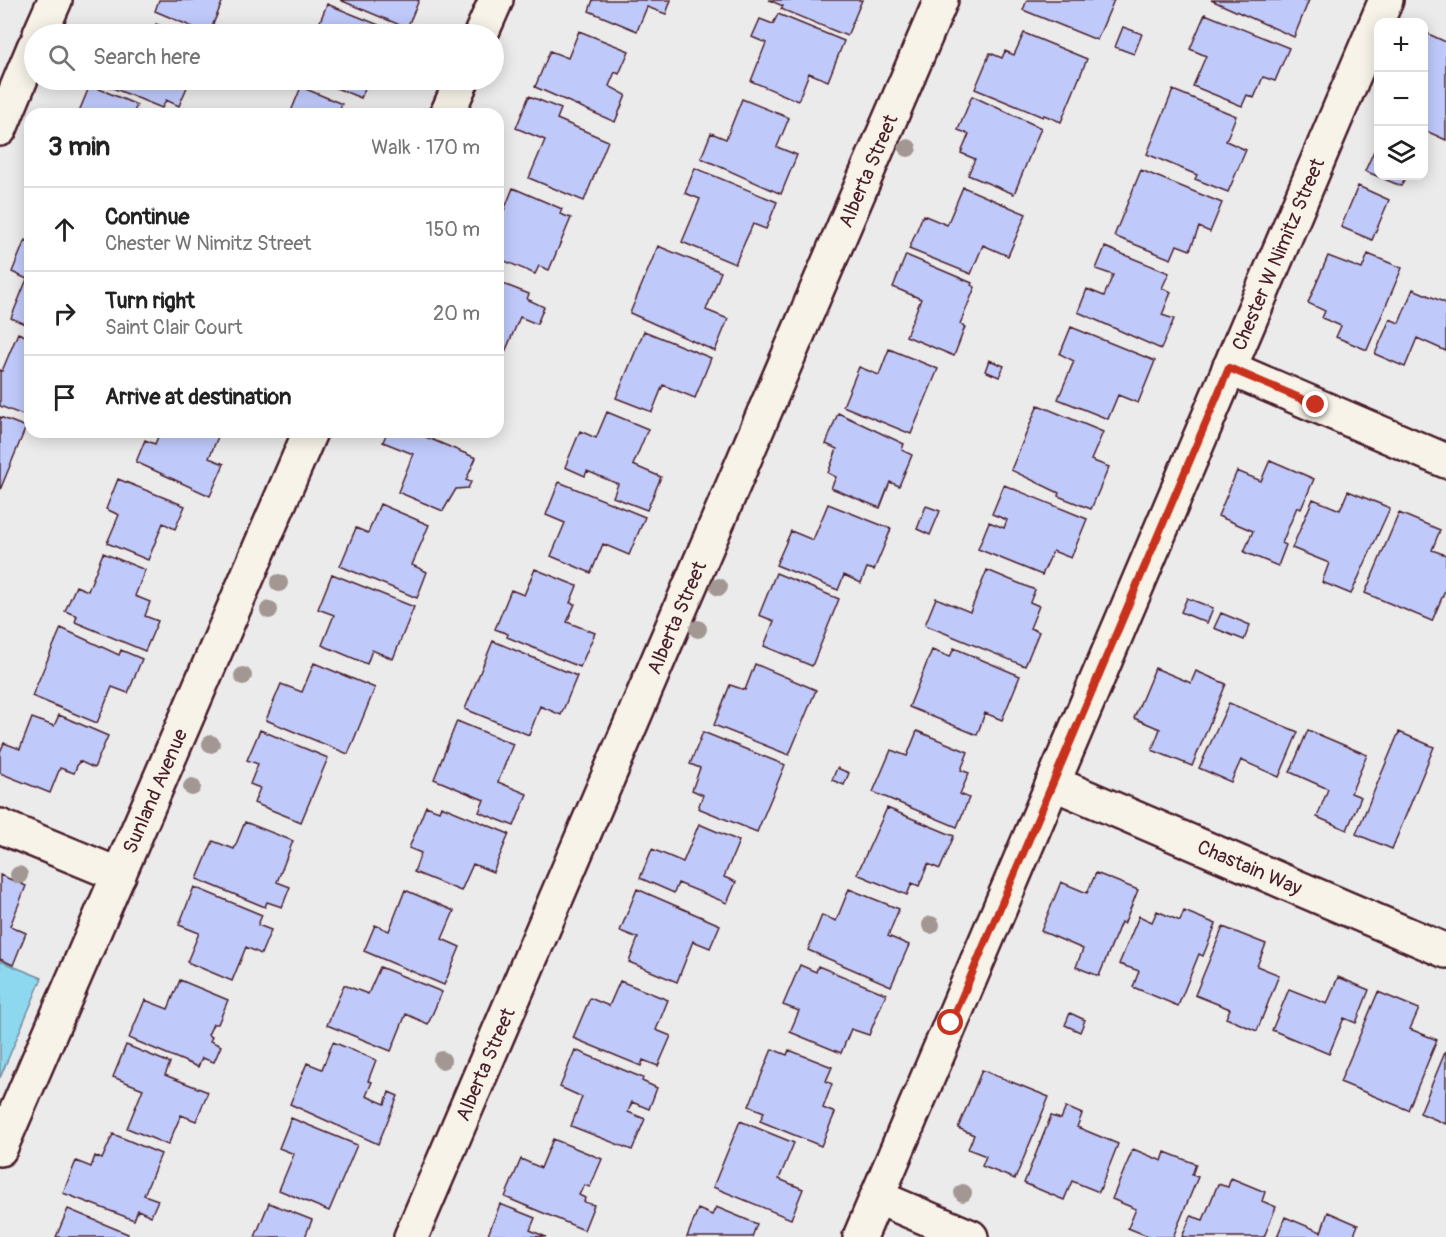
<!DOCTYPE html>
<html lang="en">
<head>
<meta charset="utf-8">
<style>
  :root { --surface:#fff; --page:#f6f6f6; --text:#222; --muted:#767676; --line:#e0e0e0 }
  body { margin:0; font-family:Pangolin,sans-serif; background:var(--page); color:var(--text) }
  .controls { position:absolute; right:18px; top:18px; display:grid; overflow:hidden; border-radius:12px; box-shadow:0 3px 15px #0003 }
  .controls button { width:54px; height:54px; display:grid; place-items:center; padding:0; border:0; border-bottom:2px solid var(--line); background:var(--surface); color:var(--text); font:30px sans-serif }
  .stop { position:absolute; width:18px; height:18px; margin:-14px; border:4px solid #c8321e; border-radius:50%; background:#fff }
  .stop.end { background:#c8321e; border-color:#fff; box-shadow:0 2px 6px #0008 }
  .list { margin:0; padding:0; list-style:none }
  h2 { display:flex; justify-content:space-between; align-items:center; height:78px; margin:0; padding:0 24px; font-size:26px }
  h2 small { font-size:20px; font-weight:400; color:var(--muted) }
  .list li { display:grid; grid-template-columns:39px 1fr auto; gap:18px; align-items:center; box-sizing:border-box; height:84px; padding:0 24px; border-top:2px solid var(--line) }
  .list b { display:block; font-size:22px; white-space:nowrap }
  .list p { margin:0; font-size:20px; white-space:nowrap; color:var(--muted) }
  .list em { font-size:20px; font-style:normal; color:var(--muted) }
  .icon { flex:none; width:33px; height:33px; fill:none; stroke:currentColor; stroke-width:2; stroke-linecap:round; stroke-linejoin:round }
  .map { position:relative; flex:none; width:1446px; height:1237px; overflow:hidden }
  .search { position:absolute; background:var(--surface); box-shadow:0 3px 15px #0003; left:24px; top:24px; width:480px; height:66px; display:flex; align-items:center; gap:15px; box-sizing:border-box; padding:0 21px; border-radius:33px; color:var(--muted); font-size:22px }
  .panel { position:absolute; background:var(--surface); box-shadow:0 3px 15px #0003; left:24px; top:108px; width:480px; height:330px; border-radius:18px }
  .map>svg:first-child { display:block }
</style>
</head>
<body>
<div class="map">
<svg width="1446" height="1237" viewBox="0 0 1446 1237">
  <rect width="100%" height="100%" fill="#ecebec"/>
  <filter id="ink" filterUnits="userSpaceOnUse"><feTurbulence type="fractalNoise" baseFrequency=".0167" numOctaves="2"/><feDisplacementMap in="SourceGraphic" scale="12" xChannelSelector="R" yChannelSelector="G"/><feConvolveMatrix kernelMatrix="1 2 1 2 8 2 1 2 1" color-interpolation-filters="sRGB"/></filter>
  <g filter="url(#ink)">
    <path fill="#8dd8ee" stroke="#728ea0" stroke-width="1.5" d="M0,961L42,978L0,1078Z"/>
    <path fill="#bfcafb" stroke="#4a1f2b" stroke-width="1.5" d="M159,0H223L209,34L155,11Z
      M340,0H419L407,28Z
      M593,0H671L666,14L647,7L637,31L589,11Z
      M769,0H862L847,36L781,9L783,6Z
      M1027,0H1114L1097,40L1023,10Z
      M1211,0H1309L1294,37Z
      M327,4L401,34H315Z
      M778,14L844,41L828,81L809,73L798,101L751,81L766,43L752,37L760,19L773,24Z
      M1205,14L1289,48L1275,81L1263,77L1254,98L1247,95L1242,106L1193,86L1206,56L1190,49Z
      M156,24L182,34H152Z
      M1123,27L1142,34L1134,54L1115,47Z
      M579,31L629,51L619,74L615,72L609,86L626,95L615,122L535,87L550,51L568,58Z
      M1424,32L1446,42V140L1424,130Z
      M1024,33L1087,59L1061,122L1044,115L1043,117L975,89L990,53L1002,58L1005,51L1014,55Z
      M93,80H190L179,106L166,100L162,108Z
      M316,80H369L361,98Z
      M90,85L137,105L133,114H78Z
      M301,87L342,104L338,114H290Z
      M1173,90L1236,116L1226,141L1246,150L1228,192L1195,179L1197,175L1147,154Z
      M529,96L561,109L557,119L608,141L584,201L529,178L545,140L516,128Z
      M972,96L1041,128L1014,194L968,175L975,159L961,153L969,134L958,130Z
      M742,99L789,118L777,147L797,155L781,194L701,158L711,133L726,139Z
      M1374,151L1378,154V176H1406L1401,186L1365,171Z
      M695,168L777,202L766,229L753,224L735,264L682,242L700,199L685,193Z
      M1141,170L1222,203L1210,232L1199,227L1190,250L1177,245L1171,259L1114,236Z
      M1358,186L1389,200L1372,240L1341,227Z
      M963,187L1026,214L1008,256L983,245L971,274L909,249L923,215L947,225Z
      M513,188L562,209L560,214L571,218L549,270L539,266L535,274L498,258V217L501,218Z
      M25,240L30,243V326L11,318L27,279L12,272Z
      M658,246L721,272L706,310L728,319L715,351L630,313Z
      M1105,247L1169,273L1162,288L1171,292L1162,315L1174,319L1161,349L1078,312L1087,289L1104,296L1113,275L1096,269Z
      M1368,254L1402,268L1367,350L1336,337L1341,326L1322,318L1325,311L1308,303L1328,256L1362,269Z
      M906,255L972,283L971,285L975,287L960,324L965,327L954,356L906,336L921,299L893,287Z
      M498,282L529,294L527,299L544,307L537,324L520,317L505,352L498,349Z
      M1413,289L1446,303V351L1417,338L1405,367L1375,354L1390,319L1399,323Z
      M1071,327L1155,361L1138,403L1118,395L1108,419L1058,399L1074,361L1060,354Z
      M644,331L711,358L695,398L663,385L652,412L616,398Z
      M18,333L30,338V418L0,406V370L2,371Z
      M889,349L938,369L911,434L843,406L859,367L879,375Z
      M989,360L1004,366L999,377L985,371Z
      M1038,405L1103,432L1091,460L1109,467L1091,509L1058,496L1059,493L1011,470Z
      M607,412L648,429L633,465L661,477L647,510L613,497L618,484L587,471L585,476L565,467L580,431L596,438Z
      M838,413L904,444L902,450L912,455L899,486L890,482L880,508L831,488L836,477L828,473L837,449L826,444Z
      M0,417L26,427L0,490Z
      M160,432H220L209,458L224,464L210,496L136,462L145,440L155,444Z
      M387,432H428L426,437L476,458L466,480L471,482L468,488L456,489L443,511L398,492L413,454L383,442Z
      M1270,460L1314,479L1301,509L1297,507L1282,543L1286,545L1278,566L1244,552L1253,531L1218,516L1237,471L1261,481Z
      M118,479L185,506L175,529L163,523L148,560L107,543L119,515L106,509Z
      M559,482L645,517L629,555L603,544L591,573L551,556L565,523L546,515Z
      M1004,485L1087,519L1071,558L1053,551L1042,575L978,549L989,522L1004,528L1007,520L992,514Z
      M1348,491L1390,508L1351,594L1322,582L1329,563L1292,548L1313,499L1340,510Z
      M380,504L429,525L412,565L427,572L417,598L340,566L356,528L368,533Z
      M828,504L891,529L874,570L867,568L861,583L844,575L838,590L776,565L791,531L813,540Z
      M926,506L940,511L930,535L917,529Z
      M1399,513L1440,530L1432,550L1446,555V588L1432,621L1365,593Z
      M103,553L145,570L135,596L150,602L145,616L158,621L145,651L75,622L77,616L65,611L76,586L88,591Z
      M535,569L577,586L570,603L575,604L567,622L595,633L580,667L507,637L508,634L495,629L511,590L524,595Z
      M987,570L1035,590L1030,602L1039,606L1030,628L1039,632L1025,666L925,625L936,598L970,612Z
      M776,573L839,599L812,666L764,646L774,621L759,615Z
      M332,574L414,607L393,659L372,650L367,664L322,645L334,615L318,609Z
      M1187,598L1213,608L1207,623L1181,612Z
      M1221,613L1250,625L1244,640L1214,628Z
      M61,628L119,655L121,650L142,659L128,693L112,687L97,723L32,696Z
      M493,641L577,676L561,715L540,706L529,735L465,709Z
      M954,648L1020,676L1002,720L985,713L977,735L909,707L932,650L950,657Z
      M314,663L375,688L348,754L266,720L281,684L302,692Z
      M755,664L816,690L789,755L714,725L730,685L745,690Z
      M1155,668L1191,683L1196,671L1226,684L1192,766L1152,750L1160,729L1134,718Z
      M1229,703L1298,732L1279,777L1241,760L1231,782L1199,768Z
      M59,715L108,736L94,768L79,761L74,773L60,768L50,793L0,773V752L4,743L20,749L32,718L54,726Z
      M457,721L513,744L498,782L527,794L514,826L479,812L484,800L434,779Z
      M260,730L328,758L301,822L254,803L260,788L250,784L258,764L247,760Z
      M1308,730L1367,755L1351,793L1361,797L1347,830L1317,817L1328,789L1290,772Z
      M917,731L968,752L961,770L969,773L960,794L969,798L957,827L873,792L891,750L907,756Z
      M703,732L785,765L757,832L698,808L703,795L692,790L700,768L690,764Z
      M1399,732L1434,747L1392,849L1356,834Z
      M837,768L849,773L844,785L832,780Z
      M426,806L439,811L441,806L509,834L493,872L473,864L461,891L414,872L421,853L409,848Z
      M887,808L954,836L940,869L928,864L919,886L912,883L907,895L857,874Z
      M245,822L293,841L277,882L290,887L282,907L267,902L265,907L197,879L213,841L234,849Z
      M699,824L739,841L724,877L736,882L727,903L678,883L674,893L640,878L652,849L683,862Z
      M1096,873L1138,890L1124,924L1121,922L1099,976L1076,967L1083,949L1041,931L1061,882L1087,893Z
      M0,875L26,886L10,926L26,933L13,965L0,959Z
      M194,887L262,915L258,925L271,930L261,954L246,947L232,981L187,962L199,933L179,925Z
      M637,889L720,925L710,948L693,941L677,982L629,962L638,938L620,931Z
      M849,889L899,909L888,936L909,945L891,986L808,950L822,915L836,921Z
      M405,890L454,911L442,939L460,947L444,985L364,951L375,925L389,931Z
      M1157,911L1180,921L1184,911L1216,924L1203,956L1199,954L1178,1006L1133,987L1139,971L1119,964L1139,916L1152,922Z
      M1223,927L1266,944L1257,966L1279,975L1257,1031L1226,1018L1230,1009L1195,995Z
      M800,965L816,972L818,966L886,994L869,1035L851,1029L841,1053L790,1032L799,1011L783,1005Z
      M380,967L442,992L428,1024L406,1014L391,1051L327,1025L344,985L368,994Z
      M1338,977L1369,990L1356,1023L1344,1018L1329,1054L1272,1030L1289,989L1327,1004Z
      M180,980L228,1000L218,1024H213L208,1035L212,1037L210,1041L221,1046L214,1062L202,1058L198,1067L129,1038L145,1000L168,1009Z
      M620,981L668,1000L656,1030L671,1036L658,1066L643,1060L641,1066L573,1038L590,998L609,1006Z
      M1378,992L1419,1009L1410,1029L1437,1040L1408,1110L1340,1082Z
      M1070,1013L1085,1020L1080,1032L1065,1025Z
      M333,1042L376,1060L368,1081L372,1082L366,1096L385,1104L389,1092L398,1096L378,1144L290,1104L307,1063L322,1069Z
      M126,1045L170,1063L165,1075L208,1092L196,1121L181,1115L168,1145L127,1128L143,1089L113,1077Z
      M772,1049L787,1055L789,1050L832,1067L826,1081L832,1084L823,1108L835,1113L821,1146L760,1121L764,1112L749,1106Z
      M575,1050L643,1078L642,1081L657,1088L649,1109L632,1102L628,1112L645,1119L632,1150L571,1126L582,1097L560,1087Z
      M1446,1050V1124L1420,1113Z
      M982,1070L1049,1097L1015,1179L982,1166L986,1156L968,1149L974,1135L958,1128Z
      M1066,1107L1082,1114L1077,1127L1118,1144L1099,1192L1072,1181L1064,1200L1024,1183L1051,1116L1061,1119Z
      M291,1118L357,1145L329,1211L279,1190L294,1154L279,1148Z
      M740,1121L794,1143L779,1179L803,1189L791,1219L713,1187Z
      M113,1134L161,1154L144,1195L158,1200L151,1216L138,1210L134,1220L63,1193L76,1161L91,1167L95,1156L102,1159Z
      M553,1139L602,1159L590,1187L584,1185L579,1195L585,1198L584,1202L594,1205L584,1230L505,1197L521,1159L541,1168Z
      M1133,1149L1162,1161L1165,1152L1196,1164L1192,1175L1198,1177L1173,1237H1150L1128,1228L1136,1209L1112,1199Z
      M1231,1178L1265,1192L1262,1201L1276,1207L1264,1237H1182L1191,1216L1203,1220L1218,1184L1228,1187Z
      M269,1203L312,1220L305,1237H255Z
      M500,1204L535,1218L530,1230L546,1237L488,1235Z
      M716,1207L757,1224L752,1237H687L698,1209L712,1215Z
      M68,1209L128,1234L127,1237H56Z
      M1328,1212L1358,1225L1353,1237H1277L1285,1217L1321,1232Z"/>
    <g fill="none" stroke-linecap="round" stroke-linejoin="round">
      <g stroke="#4a1f2b" stroke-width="38">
        <g id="minor">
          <path d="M40,34L55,0"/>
          <path d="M481,34L496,0"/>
          <path d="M447,114L462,80"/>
          <path d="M0,129L34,47"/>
          <path d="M1229,368L1446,461"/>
          <path id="s1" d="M1053,783L1446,951"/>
          <path d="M0,826L119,875"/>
          <path id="s2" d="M0,1149L310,432"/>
          <path d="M877,1197L971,1237"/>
          <path id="s3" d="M411,1237L941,0"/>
          <path id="s4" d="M860,1237L1386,0"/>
        </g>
      </g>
      <use href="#minor" stroke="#f7f3e8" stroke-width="33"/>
    </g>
    <g fill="#a39793">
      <circle cx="908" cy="148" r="9"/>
      <circle cx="279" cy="583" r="9"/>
      <circle cx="719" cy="587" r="9"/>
      <circle cx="269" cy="610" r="9"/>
      <circle cx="698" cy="629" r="9"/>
      <circle cx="243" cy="676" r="9"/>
      <circle cx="211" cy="744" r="9"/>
      <circle cx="192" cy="787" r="9"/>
      <circle cx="19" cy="875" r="9"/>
      <circle cx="931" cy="925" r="9"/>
      <circle cx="442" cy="1060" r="9"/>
      <circle cx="963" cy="1193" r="9"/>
    </g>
  </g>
  <g fill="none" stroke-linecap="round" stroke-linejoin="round" filter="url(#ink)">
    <path stroke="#c8321e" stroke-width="8" d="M951,1023L1229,368L1316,405"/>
  </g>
  <g text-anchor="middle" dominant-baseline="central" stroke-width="5" stroke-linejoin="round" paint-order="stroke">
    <g font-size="20" fill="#4a1f2b" stroke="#f7f3e8">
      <text stroke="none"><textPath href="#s3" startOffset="1160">Alberta Street</textPath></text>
      <text stroke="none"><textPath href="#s4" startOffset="1068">Chester W Nimitz Street</textPath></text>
      <text stroke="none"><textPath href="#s3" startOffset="674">Alberta Street</textPath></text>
      <text stroke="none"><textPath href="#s2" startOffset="390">Sunland Avenue</textPath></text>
      <text stroke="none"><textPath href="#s1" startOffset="214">Chastain Way</textPath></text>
      <text stroke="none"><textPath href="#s3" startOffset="188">Alberta Street</textPath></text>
    </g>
  </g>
</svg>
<div class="controls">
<button>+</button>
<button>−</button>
<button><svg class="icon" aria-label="layers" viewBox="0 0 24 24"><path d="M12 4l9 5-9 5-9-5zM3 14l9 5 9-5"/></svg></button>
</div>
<div class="stop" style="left:951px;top:1023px"></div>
<div class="stop end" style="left:1316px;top:405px"></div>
<div class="search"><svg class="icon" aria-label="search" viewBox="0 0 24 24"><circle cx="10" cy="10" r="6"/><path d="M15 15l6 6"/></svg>Search here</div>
<section class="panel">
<h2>3 min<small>Walk · 170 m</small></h2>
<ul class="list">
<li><svg class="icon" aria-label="ahead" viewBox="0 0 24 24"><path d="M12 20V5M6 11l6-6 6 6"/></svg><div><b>Continue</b><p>Chester W Nimitz Street</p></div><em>150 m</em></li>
<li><svg class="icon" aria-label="right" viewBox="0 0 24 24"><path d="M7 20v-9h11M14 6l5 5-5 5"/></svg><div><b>Turn right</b><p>Saint Clair Court</p></div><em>20 m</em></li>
<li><svg class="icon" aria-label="arrive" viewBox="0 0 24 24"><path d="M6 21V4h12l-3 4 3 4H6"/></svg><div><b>Arrive at destination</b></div></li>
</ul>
</section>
</div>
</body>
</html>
